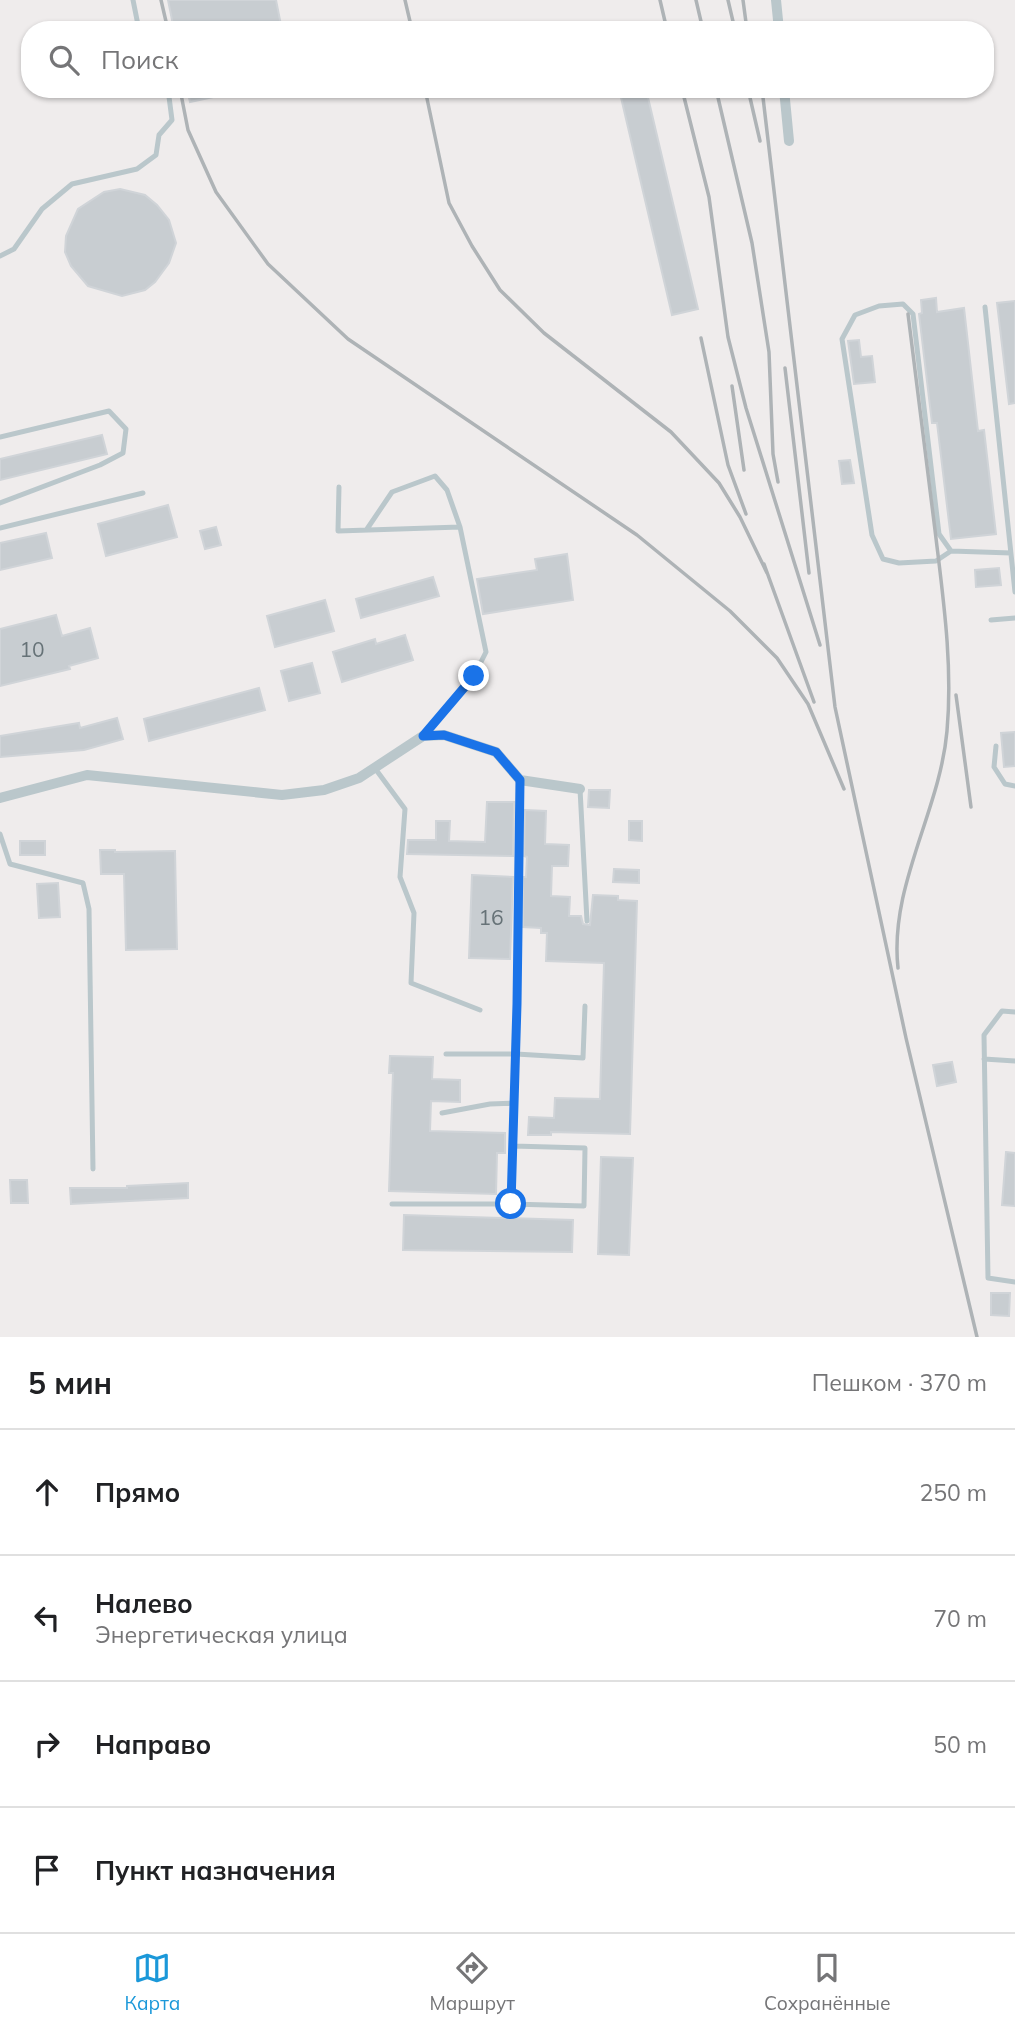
<!DOCTYPE html>
<html lang="ru">
<head>
<meta charset="utf-8">
<style>
  :root { --surface:#fff; --page:#f2f2f2; --text:#202124; --muted:#757577; --line:#e0e0e0; --accent:#1b98d9 }
  body { margin:0; font-family:Mulish,sans-serif; background:var(--page); color:var(--text) }
  .stop { position:absolute; width:21px; height:21px; margin:-16px; border:5px solid #1a73e8; border-radius:50%; background:#fff }
  .stop.end { background:#1a73e8; border-color:#fff; box-shadow:0 2px 7px #0008 }
  .list { margin:0; padding:0; list-style:none }
  h2 { display:flex; justify-content:space-between; align-items:center; height:91px; margin:0; padding:0 28px; font-size:30px }
  h2 small { font-size:23px; font-weight:400; color:var(--muted) }
  .list li { display:grid; grid-template-columns:46px 1fr auto; gap:21px; align-items:center; box-sizing:border-box; height:126px; padding:0 28px; border-top:2px solid var(--line) }
  .list b { display:block; font-size:26px; white-space:nowrap }
  .list p { margin:0; font-size:23px; white-space:nowrap; color:var(--muted) }
  .list em { font-size:23px; font-style:normal; color:var(--muted) }
  .icon { flex:none; width:38px; height:38px; fill:none; stroke:currentColor; stroke-width:2; stroke-linecap:round; stroke-linejoin:round }
  .map { position:relative; flex:none; width:1015px; height:1337px; overflow:hidden }
  .search { position:absolute; background:var(--surface); box-shadow:0 2px 5px #0004; left:21px; right:21px; top:21px; height:77px; display:flex; align-items:center; gap:18px; box-sizing:border-box; padding:0 24px; border-radius:28px; color:var(--muted); font-size:26px }
  .sheet { height:595px; background:var(--surface) }
  nav { display:flex; justify-content:space-around; align-items:center; box-sizing:border-box; height:98px; border-top:2px solid var(--line); background:var(--surface); font-size:19px; color:var(--muted) }
  nav a { display:grid; justify-items:center; gap:4px }
  nav .on { color:var(--accent) }
  .map>svg:first-child { display:block }
</style>
</head>
<body>
<div class="map">
<svg width="1015" height="1337" viewBox="0 0 1015 1337">
  <rect width="100%" height="100%" fill="#efecec"/>
  <path fill="#c8cdd1" stroke="#d0d4d8" stroke-width="2" d="M168,0H276L282,30H174Z
    M187,89H231L232,93L190,102Z
    M619,89H646L698,309L672,315Z
    M120,189L145,195L157,205L169,220L176,243L169,263L155,282L145,290L122,296L88,286L71,266L65,252L66,236L78,209L104,192Z
    M936,298L937,312L964,308L978,431L984,430L996,534L951,539L937,423H932L919,314L922,313L921,300Z
    M1015,301V403L1009,404L997,303Z
    M859,340L861,357L872,356L875,382L854,384L848,341Z
    M102,435L107,454L0,480V459Z
    M850,460L854,483L842,484L839,461Z
    M168,505L177,537L106,556L98,524Z
    M216,527L221,545L205,549L200,531Z
    M46,533L52,558L0,570V543Z
    M567,554L573,600L483,614L477,579L537,570L535,559Z
    M999,568L1001,585L976,587L975,570Z
    M433,577L439,596L361,618L356,599Z
    M325,600L334,631L275,647L267,616Z
    M56,615L62,636L90,628L98,658L69,666L70,669L0,686V629Z
    M405,635L413,660L342,682L333,652L375,639L376,644Z
    M312,663L320,693L289,701L281,671Z
    M259,688L265,710L149,741L144,719Z
    M117,718L123,739L84,750L0,757V736L79,723L80,728Z
    M1015,732V766L1004,767L1001,733Z
    M589,790H610L609,808L588,807Z
    M487,802H514L513,856L407,854L408,840H436V821H450L449,841L485,842Z
    M525,810L546,811L545,844L569,845L568,866H552L551,896L570,897L569,916H581L583,924L590,925L593,895L618,896V900L637,901L630,1134L551,1132V1135H528L529,1117L554,1118L555,1098L600,1099L604,963L546,961L547,933H541V928L523,927V877H526L527,857L524,856Z
    M629,821H642V841L629,840Z
    M20,841H45V855H20Z
    M100,850H115V852L175,851L177,949L126,950L124,874H101Z
    M614,869L639,870V883L613,882Z
    M472,875L513,877L510,959L469,958Z
    M58,883L60,917L39,918L37,884Z
    M390,1056L433,1057L432,1079L460,1080V1102L431,1101L430,1131L505,1133V1153H497L496,1194L389,1191L393,1073H389Z
    M952,1062L956,1082L937,1086L933,1065Z
    M1006,1152L1015,1153V1206L1002,1205Z
    M601,1157L633,1158L629,1255L598,1254Z
    M10,1180H27L28,1203H11Z
    M188,1183V1198L71,1204L70,1188H127V1186Z
    M404,1215L573,1220L572,1252L403,1250Z
    M991,1293H1010L1009,1316L991,1315Z"/>
  <g fill="none" stroke-linecap="round" stroke-linejoin="round">
    <path stroke="#bac7cb" stroke-width="5" d="M133,0L139,30
      M0,256L14,249L42,209L72,184L137,169L156,155L159,135L172,120L168,89
      M985,307L1015,592
      M0,437L109,411L126,429L123,453L100,465L0,503
      M339,487L338,531L460,527
      M0,528L143,493
      M367,529L392,492L435,476L447,490L460,527L486,652L474,676L425,734
      M951,551L936,561L899,563L883,559L872,535L842,339L855,315L879,306L903,304L913,314L939,534L951,551L1011,553
      M991,620L1015,618
      M996,746L994,767L1005,784L1015,786
      M374,767L405,809L400,877L414,913L411,983L480,1010
      M580,789L587,921
      M0,834L10,864L83,883L89,909L93,1169
      M1015,1012L1002,1011L984,1035L988,1278L1015,1282
      M446,1054H516L583,1058L585,1006
      M984,1059L1015,1061
      M442,1113L490,1104L514,1103L520,780
      M513,1146L585,1148L584,1206L511,1204L514,1103
      M392,1204H511"/>
    <path stroke="#bac7cb" stroke-width="10" d="M776,0L779,30
      M784,89L789,141
      M0,798L87,775L282,795L324,790L359,778L423,736L444,735L496,752L520,780L580,789"/>
    <path stroke="#aeb3b6" stroke-width="3.5" d="M161,0L168,30
      M405,0L412,30
      M660,0L667,30
      M696,0L703,30
      M728,0L735,30
      M743,0L747,30
      M180,89L188,130L216,192L268,264L348,339L637,535L730,611L777,658L808,704L844,789
      M425,89L449,203L472,246L500,290L544,333L671,432L719,483L740,517L767,573
      M682,89L709,197L728,337L746,408L820,645
      M716,89L752,243L769,352L773,454L778,482
      M748,89L760,141
      M762,89L835,707L906,1038L977,1337
      M701,338L728,465L746,514
      M785,368L809,573
      M732,386L744,470
      M764,564L814,702
      M956,695L971,807
      M898,968C889,886 940,811 947,731C953,664 943,597 935,530C926,458 917,386 908,314"/>
  </g>
  <g fill="none" stroke-linecap="round" stroke-linejoin="round">
    <path stroke="#1a73e8" stroke-width="9" d="M474,676L423,736L444,735L496,752L520,780L517,1004L511,1204"/>
  </g>
  <g text-anchor="middle" dominant-baseline="central" stroke-width="5" stroke-linejoin="round" paint-order="stroke">
    <g font-size="21" fill="#667277">
      <text x="32" y="649">10</text>
      <text x="491" y="917">16</text>
    </g>
  </g>
</svg>
<div class="stop" style="left:511px;top:1204px"></div>
<div class="stop end" style="left:474px;top:676px"></div>
<div class="search"><svg class="icon" aria-label="search" viewBox="0 0 24 24"><circle cx="10" cy="10" r="6"/><path d="M15 15l6 6"/></svg>Поиск</div>
</div>
<section class="sheet">
<h2>5 мин<small>Пешком · 370 m</small></h2>
<ul class="list">
<li><svg class="icon" aria-label="ahead" viewBox="0 0 24 24"><path d="M12 20V5M6 11l6-6 6 6"/></svg><div><b>Прямо</b></div><em>250 m</em></li>
<li><svg class="icon" aria-label="left" viewBox="0 0 24 24"><path d="M17 20v-9H6M10 6l-5 5 5 5"/></svg><div><b>Налево</b><p>Энергетическая улица</p></div><em>70 m</em></li>
<li><svg class="icon" aria-label="right" viewBox="0 0 24 24"><path d="M7 20v-9h11M14 6l5 5-5 5"/></svg><div><b>Направо</b></div><em>50 m</em></li>
<li><svg class="icon" aria-label="arrive" viewBox="0 0 24 24"><path d="M6 21V4h12l-3 4 3 4H6"/></svg><div><b>Пункт назначения</b></div></li>
</ul>
</section>
<nav>
<a class="on"><svg class="icon" aria-label="map" viewBox="0 0 24 24"><path d="M3 6l6-2 6 2 6-2v14l-6 2-6-2-6 2zM9 4v14M15 6v14"/></svg>Карта</a>
<a><svg class="icon" aria-label="directions" viewBox="0 0 24 24"><path d="M12 3l9 9-9 9-9-9zM9 14v-3h6M13 9l2 2-2 2"/></svg>Маршрут</a>
<a><svg class="icon" aria-label="saved" viewBox="0 0 24 24"><path d="M7 4h10v16l-5-4-5 4z"/></svg>Сохранённые</a>
</nav>
</body>
</html>
